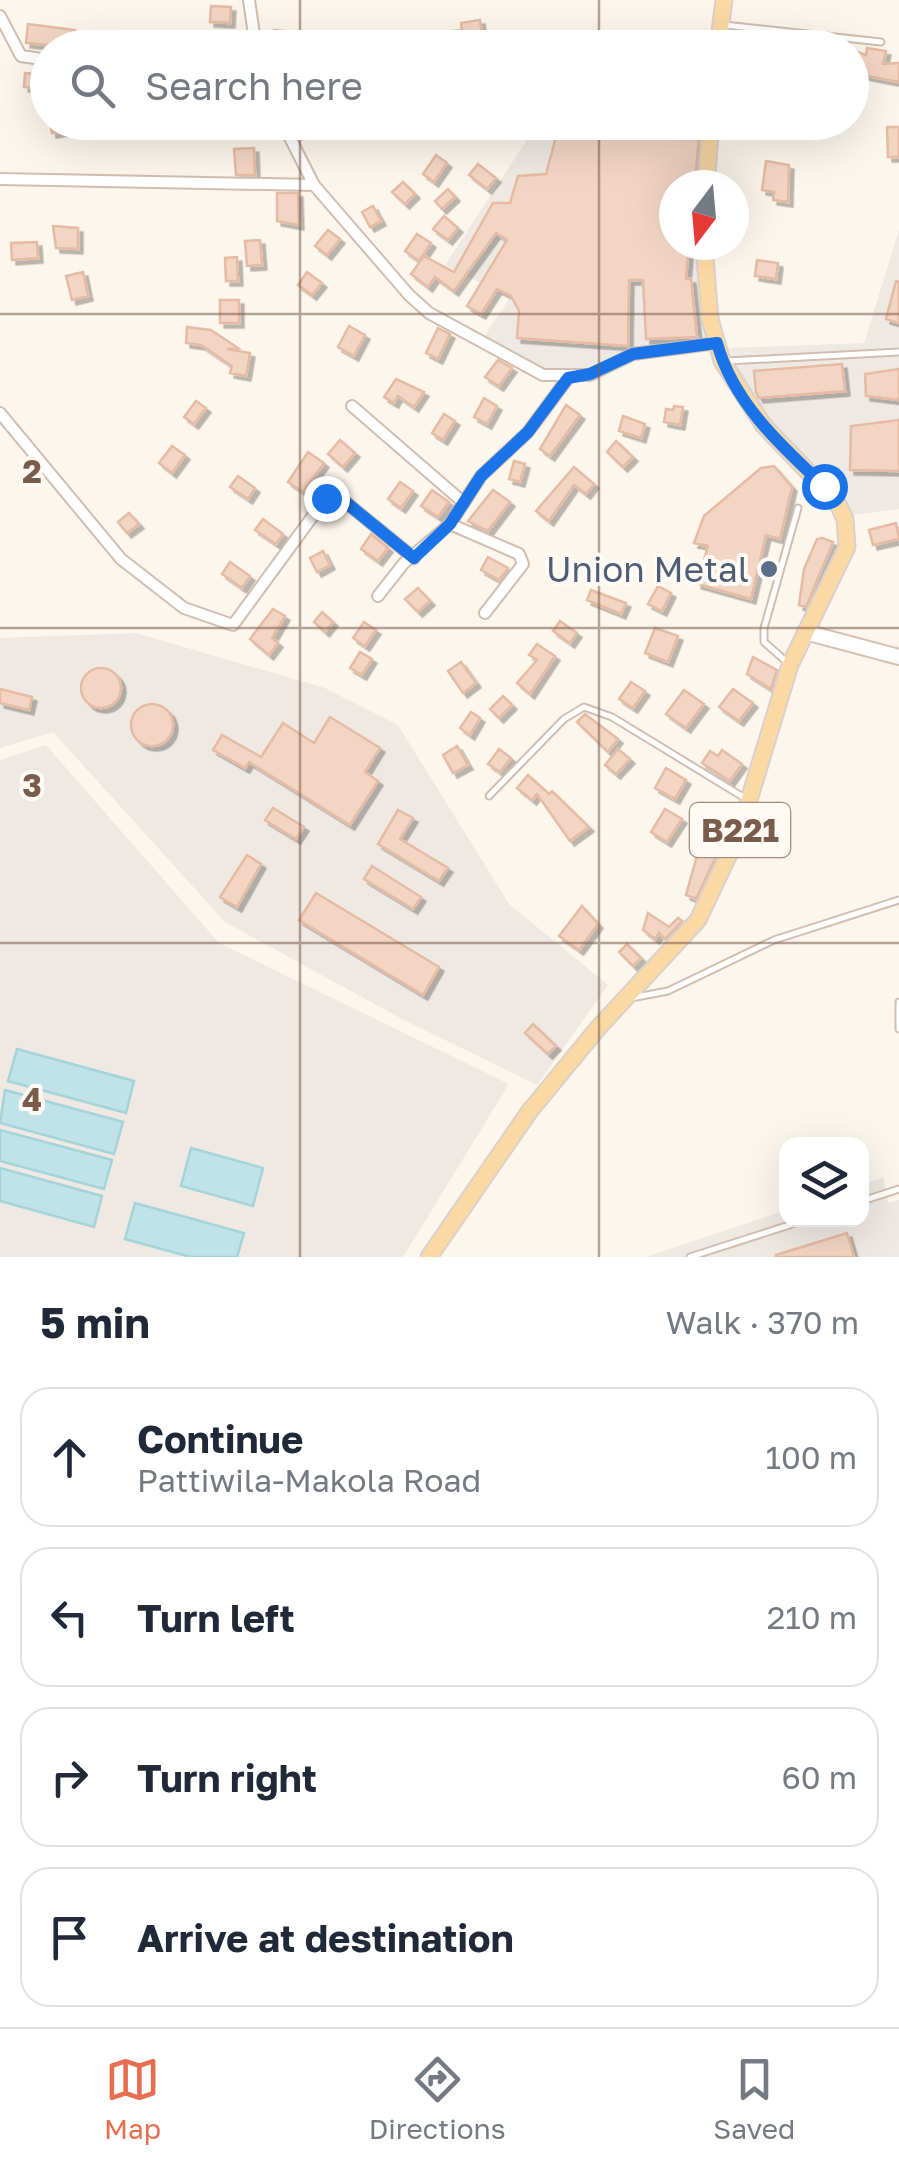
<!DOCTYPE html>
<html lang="en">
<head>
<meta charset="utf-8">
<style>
  :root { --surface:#fff; --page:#f6f6f7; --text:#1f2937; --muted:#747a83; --line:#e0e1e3; --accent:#e76f51 }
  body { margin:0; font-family:"Golos Text",sans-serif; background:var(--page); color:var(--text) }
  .controls { position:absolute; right:30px; bottom:30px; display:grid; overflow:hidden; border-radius:20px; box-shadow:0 10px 40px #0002 }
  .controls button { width:90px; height:90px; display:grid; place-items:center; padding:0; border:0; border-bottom:2px solid var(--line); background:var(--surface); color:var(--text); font:50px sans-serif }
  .compass { position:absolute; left:659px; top:170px; width:90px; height:90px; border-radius:50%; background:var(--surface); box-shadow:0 10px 40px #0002; rotate:196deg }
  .stop { position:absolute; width:30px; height:30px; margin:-22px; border:8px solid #1a73e8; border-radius:50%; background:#fff }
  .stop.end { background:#1a73e8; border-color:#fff; box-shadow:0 2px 10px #0008 }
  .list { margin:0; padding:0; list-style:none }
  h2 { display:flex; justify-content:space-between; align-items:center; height:130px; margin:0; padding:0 40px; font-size:42px }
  h2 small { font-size:32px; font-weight:400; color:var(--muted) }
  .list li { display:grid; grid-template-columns:65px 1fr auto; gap:30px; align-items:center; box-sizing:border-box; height:140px; margin:0 20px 20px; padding:0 20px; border:2px solid var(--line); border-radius:30px }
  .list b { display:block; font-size:38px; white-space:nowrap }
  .list p { margin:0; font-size:32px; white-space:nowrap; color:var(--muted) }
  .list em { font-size:32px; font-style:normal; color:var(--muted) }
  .icon { flex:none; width:55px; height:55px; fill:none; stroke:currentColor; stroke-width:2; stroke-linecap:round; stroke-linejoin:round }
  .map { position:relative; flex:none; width:899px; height:1257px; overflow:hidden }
  .search { position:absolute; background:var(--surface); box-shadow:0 10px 40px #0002; left:30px; right:30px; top:30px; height:110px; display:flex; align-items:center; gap:25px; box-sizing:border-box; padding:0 35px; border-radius:55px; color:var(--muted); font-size:38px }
  .sheet { height:770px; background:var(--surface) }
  nav { display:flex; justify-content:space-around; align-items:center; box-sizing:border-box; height:140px; border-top:2px solid var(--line); background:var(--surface); font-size:28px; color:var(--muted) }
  nav a { display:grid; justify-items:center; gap:5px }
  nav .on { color:var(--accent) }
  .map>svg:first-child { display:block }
</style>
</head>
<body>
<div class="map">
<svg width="899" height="1257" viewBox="0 0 899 1257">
  <defs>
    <filter id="shadow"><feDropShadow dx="4.5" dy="4.5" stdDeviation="0" flood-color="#0004"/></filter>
  </defs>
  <rect width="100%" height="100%" fill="#fdf6ec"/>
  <path fill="#efe9e4" d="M538,123H703L698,185H674V245H694L705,338L636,349L578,374H547L485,335L510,298L445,265Z
    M899,230V509L854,515L767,418L738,378L725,348L864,343Z
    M136,633L325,688L398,725L509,904L608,985L537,1085L402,1019L225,922L53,732L0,748V638Z
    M46,745L219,943L509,1084L403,1257H0V760Z
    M883,1177L888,1203L899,1200V1257H646L786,1210V1220H862V1185Z"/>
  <path fill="#bfe3e8" stroke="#a5d3da" stroke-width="2.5" d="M17,1049L134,1081L126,1113L8,1081Z
    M5,1090L123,1122L114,1154L0,1123Z
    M0,1130L112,1160L104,1189L0,1161Z
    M191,1148L263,1168L253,1206L181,1186Z
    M0,1168L102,1196L94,1227L0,1201Z
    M135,1203L244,1233L237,1257H191L125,1239Z"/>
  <path fill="#f3d5c3" stroke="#e6bba3" stroke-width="2.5" filter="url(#shadow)" d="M211,6L231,7L230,23L210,22Z
    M480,20L482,34L491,32L494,48H450L449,39L454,38L453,31L462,30L461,23Z
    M28,24L75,30L76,48L26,43Z
    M274,30L292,32L290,48H272Z
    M751,34L771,36L769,48H749Z
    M867,48L886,51L883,64L899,63V82L852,73V50L866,55Z
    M25,73L44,75L42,89L24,87Z
    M50,122H82V128L52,133Z
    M560,122H700L695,185H674V245H689L686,279H691L697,337L646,339L643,280H629L628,346L517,338L519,311L511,296L497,289L481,314L467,306L507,240L496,233L454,291L435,277L428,287L411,274L424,256L454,272L493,203H510L518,176L546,174Z
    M887,127H899V157H888Z
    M254,148L255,175H236L234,149Z
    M436,155L447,163L434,182L423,174Z
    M766,161L789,165L788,202L773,200L774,192L762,190Z
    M478,164L496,178L487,189L469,175Z
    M403,182L415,194L405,204L392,192Z
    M448,189L455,197L442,209L435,201Z
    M277,193H298L299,225L277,221Z
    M373,206L381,221L370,227L362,212Z
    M444,216L458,228L448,240L433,229Z
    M53,226L78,228V249L56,248Z
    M328,230L340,239L327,255L315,246Z
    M417,234L431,243L419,261L405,251Z
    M260,240L262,265L247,266L245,241Z
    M37,242L38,258L12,260L11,243Z
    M237,257L238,281H226L225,258Z
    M757,260L778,263L776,279L755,276Z
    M83,272L88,296L72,300L66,276Z
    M307,272L322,283L312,295L298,285Z
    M896,281L899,282V323L886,319Z
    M220,300H239V323H220Z
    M349,326L365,335L354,356L338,347Z
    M187,327L211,330L238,348L227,349L250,353L246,376L230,373L232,366L201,345L186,343Z
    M438,328L450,334L438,359L426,353Z
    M498,360L512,368L499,386L485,377Z
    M842,364L845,391L759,398L756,392L754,371Z
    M899,369V400L866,396L865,374Z
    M396,379L424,392L414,407L398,396L394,403L384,397Z
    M484,398L497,406L487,424L474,417Z
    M196,401L206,408L194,424L184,417Z
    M566,405L580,415L550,456L540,449Z
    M674,406L683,407L680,425L664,422L666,409L673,410Z
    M444,414L455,421L443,440L432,433Z
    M623,416L645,424L641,438L619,431Z
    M899,420V471L850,470L851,426Z
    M340,440L355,453L343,467L328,454Z
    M616,441L633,457L623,467L607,452Z
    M172,446L185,455L172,473L159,463Z
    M308,452L324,463L303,492L288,482Z
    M514,461L525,464L520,482L509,479Z
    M774,466L792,487L780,539L766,535L751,599L697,584L708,546L694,543L704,516L761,468Z
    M574,467L594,484L586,494L574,485L549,521L536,511Z
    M238,476L255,488L248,499L230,487Z
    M400,482L413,491L401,508L388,499Z
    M432,490L449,502L438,517L421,506Z
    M493,490L510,502L488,531L468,521Z
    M129,513L139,524L127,533L118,522Z
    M263,519L283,534L276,544L255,530Z
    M896,523L899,539L873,545L869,530Z
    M371,534L388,548L378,561L361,549Z
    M822,538L833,542L806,607L799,605L804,569L817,539Z
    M323,551L330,565L317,572L310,558Z
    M488,557L508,568L499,580L481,570Z
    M230,562L250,576L242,588L222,574Z
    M658,586L671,593L662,611L648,604Z
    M418,588L430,601L418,612L405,599Z
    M591,590L626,603L621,614L587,600Z
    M273,609L285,616L272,638L278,643L269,655L250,639Z
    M322,612L333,622L325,632L314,622Z
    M560,621L577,633L570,643L553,631Z
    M364,622L376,630L365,646L353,638Z
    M655,628L678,636L668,662L645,653Z
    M537,644L555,656L530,694L517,683L537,660L529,655Z
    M360,652L372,659L362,675L350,668Z
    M753,657L777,670L771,689L747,674Z
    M461,662L476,683L463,693L448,671Z
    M81 688a20 20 0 1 1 40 0a20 20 0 1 1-40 0Z
    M631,682L645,691L633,708L619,699Z
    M0,689L32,697L29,710L0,703Z
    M733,689L753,703L739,721L719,707Z
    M684,690L704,704L686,728L666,714Z
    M503,696L512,705L499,718L490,709Z
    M131 725a21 21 0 1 1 42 0a21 21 0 1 1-42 0Z
    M471,712L480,718L470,735L460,728Z
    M585,714L618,739L608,752L577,722Z
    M330,717L380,748L365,772L378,781L350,825L249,762L245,768L213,750L222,735L261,757L283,723L314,743Z
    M457,746L468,765L453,773L443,755Z
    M499,749L511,758L500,772L488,764Z
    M618,749L630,759L616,774L605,765Z
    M722,750L742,764L730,781L702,763L710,751L718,756Z
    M666,768L686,780L675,799L655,788Z
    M528,775L549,794L552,791L589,827L570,841L537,794L532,800L517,788Z
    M273,808L304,827L296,839L265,820Z
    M665,809L682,819L667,842L651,832Z
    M398,810L413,818L400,839L448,868L439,881L378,844Z
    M703,834L723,841L696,899L686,895Z
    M247,855L261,864L237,907L220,897Z
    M372,866L421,897L413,909L364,879Z
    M316,893L439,967L423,995L299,920Z
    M582,906L598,924L579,950L559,936Z
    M648,913L669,927L678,918L682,921L665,939L659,933L655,939L643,930Z
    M627,944L641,958L633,966L619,952Z
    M533,1024L556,1046L548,1054L525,1033Z
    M847,1233L854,1257H776V1255Z"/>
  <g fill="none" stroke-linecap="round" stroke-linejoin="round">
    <g stroke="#d1beb0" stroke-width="9">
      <path id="lane" d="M724,25L881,42
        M727,361L899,352
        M788,663L764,642V628L798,508
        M489,796L564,719L584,707L612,717L748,800
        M631,998L668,991L774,940L899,900
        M899,1002V1029
        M862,1201L899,1189
        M690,1257L805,1220"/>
    </g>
    <g stroke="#d1beb0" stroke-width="14">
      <path id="street" d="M249,0L256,48
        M0,16L21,56L48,60
        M282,122L314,185L409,295L429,313L543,375H590L633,354L717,343
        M0,179L314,185
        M352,406L464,503
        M0,413L121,559L184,608L233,625L326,498L338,496L414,558
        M450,524L519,554L523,564L485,613
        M378,596L404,563L450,524L481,476L528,432L568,378"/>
    </g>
    <g stroke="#d6c0b0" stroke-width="18">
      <path id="secondary" d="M805,632L899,657"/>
    </g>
    <g stroke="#dad1cd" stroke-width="19">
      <path id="primary" d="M718,48L724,0
        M706,185L711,122
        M429,1257L529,1112L598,1028L698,920L739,833L790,665L847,547L845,519L837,502L764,426L722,361L710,319L704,245"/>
    </g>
    <use href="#lane" stroke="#fff" stroke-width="5"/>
    <use href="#street" stroke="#fff" stroke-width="10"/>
    <use href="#secondary" stroke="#fff" stroke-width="14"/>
    <use href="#primary" stroke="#fbd9a5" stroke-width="15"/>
  </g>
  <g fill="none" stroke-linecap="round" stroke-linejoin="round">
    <path stroke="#1a73e8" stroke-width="12" d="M326,498L338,496L414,558L450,524L481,476L528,432L568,378L590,374L633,354L717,343C733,402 781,446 824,486"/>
  </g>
  <path fill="none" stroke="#7a5c4d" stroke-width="2.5" stroke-opacity="0.55" d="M300,0V48M599,0V48M300,122V1257M599,122V1257M0,314H899M0,628H899M0,943H899"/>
  <circle fill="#5c6f8a" stroke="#fffaf3" stroke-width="4" cx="769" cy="569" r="10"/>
  <g text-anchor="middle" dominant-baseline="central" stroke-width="8" stroke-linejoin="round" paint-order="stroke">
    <rect fill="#fffaf3" stroke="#a28b7f" stroke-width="2.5" x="690" y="803" width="100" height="54" rx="8"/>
    <g font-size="32" font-weight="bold" fill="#7a5c4d">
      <text x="740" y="830">B221</text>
    </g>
    <g font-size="35" fill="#4e5e75" stroke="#fffaf3" text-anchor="end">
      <text x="749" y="569">Union Metal</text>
    </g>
  </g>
  <g font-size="32" text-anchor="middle" font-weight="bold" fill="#7a5c4d" stroke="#fffaf3" stroke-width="8" stroke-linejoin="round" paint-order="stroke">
    <text x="32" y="483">2</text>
    <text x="32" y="797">3</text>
    <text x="32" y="1111">4</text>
  </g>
</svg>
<div class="controls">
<button><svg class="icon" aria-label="layers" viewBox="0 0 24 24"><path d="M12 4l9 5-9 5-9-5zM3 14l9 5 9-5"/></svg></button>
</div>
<svg class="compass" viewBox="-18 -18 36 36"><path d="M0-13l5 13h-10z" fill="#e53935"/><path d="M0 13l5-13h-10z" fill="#747a83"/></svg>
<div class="stop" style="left:824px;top:486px"></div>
<div class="stop end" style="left:326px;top:498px"></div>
<div class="search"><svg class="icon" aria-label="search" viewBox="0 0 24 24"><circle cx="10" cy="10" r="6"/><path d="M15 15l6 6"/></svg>Search here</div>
</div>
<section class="sheet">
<h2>5 min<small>Walk · 370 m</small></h2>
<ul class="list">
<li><svg class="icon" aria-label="ahead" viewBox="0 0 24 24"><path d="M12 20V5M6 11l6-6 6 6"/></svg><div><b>Continue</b><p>Pattiwila-Makola Road</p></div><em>100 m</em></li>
<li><svg class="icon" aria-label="left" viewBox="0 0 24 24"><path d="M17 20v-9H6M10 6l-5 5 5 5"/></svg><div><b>Turn left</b></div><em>210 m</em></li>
<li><svg class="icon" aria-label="right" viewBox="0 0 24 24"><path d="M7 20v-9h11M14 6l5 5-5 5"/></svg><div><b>Turn right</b></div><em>60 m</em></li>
<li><svg class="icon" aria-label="arrive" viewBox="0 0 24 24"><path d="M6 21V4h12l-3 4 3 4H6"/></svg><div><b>Arrive at destination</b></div></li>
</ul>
</section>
<nav>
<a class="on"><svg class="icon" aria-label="map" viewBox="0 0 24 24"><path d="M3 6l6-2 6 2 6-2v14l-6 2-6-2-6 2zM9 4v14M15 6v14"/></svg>Map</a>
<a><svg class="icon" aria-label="directions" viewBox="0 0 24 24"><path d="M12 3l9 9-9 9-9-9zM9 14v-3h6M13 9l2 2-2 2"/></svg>Directions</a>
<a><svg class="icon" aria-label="saved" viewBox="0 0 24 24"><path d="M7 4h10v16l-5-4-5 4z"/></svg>Saved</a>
</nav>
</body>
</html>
